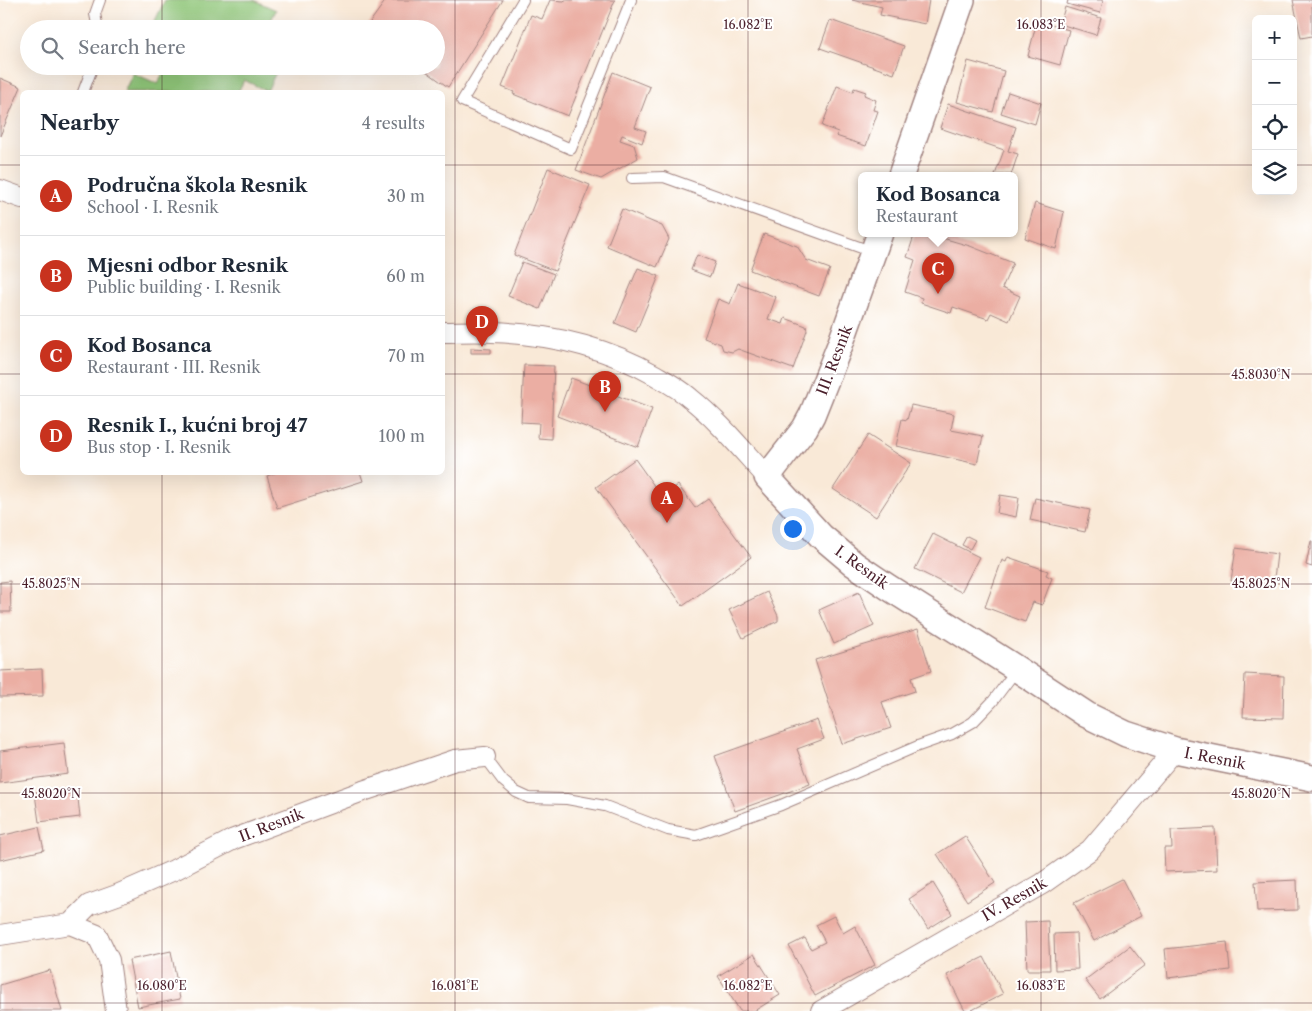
<!DOCTYPE html>
<html lang="en">
<head>
<meta charset="utf-8">
<style>
  :root { --surface:#fff; --page:#f2f2f3; --text:#1f2937; --muted:#747a83; --line:#e0e1e3; --accent:#c8321e }
  body { margin:0; font-family:"Libre Caslon Text",serif; background:var(--page); color:var(--text) }
  .controls { position:absolute; right:15px; top:15px; display:grid; overflow:hidden; border-radius:8px; box-shadow:0 5px 20px #0002 }
  .controls button { width:45px; height:45px; display:grid; place-items:center; padding:0; border:0; border-bottom:1px solid var(--line); background:var(--surface); color:var(--text); font:25px sans-serif }
  .you { position:absolute; left:792px; top:528px; width:18px; height:18px; margin:-12px; border:4px solid #fff; border-radius:50%; background:#1a73e8; box-shadow:0 0 0 8px #1a73e833 }
  .badge { display:grid; place-items:center; width:32px; height:32px; border-radius:50%; background:var(--accent); color:#fff; font-size:16px; font-weight:700 }
  .pin { position:absolute; translate:-50% -41px; filter:drop-shadow(0 1px 2px #0008) }
  .pin::after { content:''; position:absolute; top:26px; width:18px; height:15px; background:inherit; clip-path:polygon(0 0,100% 0,50% 100%) }
  .popup { position:absolute; left:858px; top:172px; width:160px; height:65px; box-sizing:border-box; display:grid; place-content:center; border-radius:8px; background:var(--surface); filter:drop-shadow(0 1px 4px #0005); font-size:16px; white-space:nowrap; color:var(--muted) }
  .popup b { font-size:19px; color:var(--text) }
  .popup::after { content:''; position:absolute; left:50%; top:100%; margin-left:-10px; border:10px solid transparent; border-top-color:var(--surface) }
  .list { margin:0; padding:0; list-style:none }
  h2 { display:flex; justify-content:space-between; align-items:center; height:65px; margin:0; padding:0 20px; font-size:21px }
  h2 small { font-size:16px; font-weight:400; color:var(--muted) }
  .list li { display:grid; grid-template-columns:32px 1fr auto; gap:15px; align-items:center; box-sizing:border-box; height:80px; padding:0 20px; border-top:1px solid var(--line) }
  .list b { display:block; font-size:19px; white-space:nowrap }
  .list p { margin:0; font-size:16px; white-space:nowrap; color:var(--muted) }
  .list em { font-size:16px; font-style:normal; color:var(--muted) }
  .icon { flex:none; width:28px; height:28px; fill:none; stroke:currentColor; stroke-width:2; stroke-linecap:round; stroke-linejoin:round }
  .map { position:relative; flex:none; width:1312px; height:1011px; overflow:hidden }
  .search { position:absolute; background:var(--surface); box-shadow:0 5px 20px #0002; left:20px; top:20px; width:425px; height:55px; display:flex; align-items:center; gap:12px; box-sizing:border-box; padding:0 18px; border-radius:28px; color:var(--muted); font-size:19px }
  .panel { position:absolute; background:var(--surface); box-shadow:0 5px 20px #0002; left:20px; top:90px; width:425px; height:385px; border-radius:8px }
  .map>svg:first-child { display:block }
</style>
</head>
<body>
<div class="map">
<svg width="1312" height="1011" viewBox="0 0 1312 1011">
  <rect width="100%" height="100%" fill="#fff"/>
  <filter id="ink" filterUnits="userSpaceOnUse"><feTurbulence type="fractalNoise" baseFrequency=".02" numOctaves="2"/><feDisplacementMap in="SourceGraphic" scale="10" xChannelSelector="R" yChannelSelector="G"/><feConvolveMatrix kernelMatrix="1 2 1 2 8 2 1 2 1" color-interpolation-filters="sRGB"/></filter>
  <filter id="wash" filterUnits="userSpaceOnUse"><feTurbulence type="fractalNoise" baseFrequency=".0096" numOctaves="4" result="noise"/><feDisplacementMap in="SourceGraphic" scale="20" xChannelSelector="R" yChannelSelector="G"/><feGaussianBlur stdDeviation="1.12" result="paint"/><feColorMatrix in="noise" values="0 0 0 0 0 0 0 0 0 0 0 0 0 0 0 0 0 1.4 0 .05"/><feComposite in="paint" operator="in"/></filter>
  <g filter="url(#wash)">
    <rect width="100%" height="100%" fill="#f9e9d7"/>
    <path fill="#90c679" stroke="#6d7252" d="M165,0H254L276,10L267,29H151Z
      M166,66H279L267,91L244,80L238,92H124L133,73L158,84Z"/>
    <g id="blocks">
      <path fill="#ebaea3" d="M386,0H503L448,87L419,66H436V29H365Z
        M550,0L564,1L565,0H615L568,116L513,94L514,92L502,87L531,15L542,19Z
        M852,0H929L925,24L880,15L882,7Z
        M1068,0H1101L1103,1L1100,13L1067,4Z
        M1293,0H1312V36L1301,38Z
        M1065,7L1101,18L1096,35L1060,24Z
        M830,20L904,46L894,74L820,48Z
        M1037,21L1069,30L1060,65L1028,56Z
        M968,61L1004,71L993,112L957,102Z
        M613,72L650,87L635,127L646,131L642,143L622,135L620,140L634,145L638,158L601,179L576,170Z
        M0,78L21,87L0,136Z
        M837,86L853,92L854,88L866,92L864,95L876,100L873,110L878,111L866,146L836,136L838,132L822,126Z
        M1008,92L1041,103L1035,124L1001,113Z
        M948,104L1016,127L1008,151L1018,154L1011,175H995L1004,150L940,128Z
        M548,168L590,185L555,271L514,255Z
        M1035,203L1064,212L1056,249L1025,238Z
        M622,209L662,226L669,239L657,267L607,246Z
        M915,233H925L970,246L1013,263L1002,288L1020,296L1009,321L991,313L988,319L953,307L951,313L921,303L922,298L905,292L915,260L907,257Z
        M764,234L797,246L806,260L830,269L819,296L750,270Z
        M697,255L715,262L710,277L691,270Z
        M522,262L554,274L540,309L508,296Z
        M638,268L659,276L636,332L615,323Z
        M738,283L776,297L768,319L783,324L785,318L806,326L807,330L793,369L738,349L732,352L723,350L721,344L704,338L718,299L730,304Z
        M471,348L491,349V353H471Z
        M524,365L554,366L551,439L538,438L539,423L521,422Z
        M571,378L652,409L638,447L557,416Z
        M911,405L954,414L951,430L983,436L977,464L896,446L902,419L907,420Z
        M868,435L911,463L876,517L833,489Z
        M635,459L662,497L678,485L695,508L708,499L751,557L683,606L596,487Z
        M277,472H360L363,481L277,508L267,476Z
        M1000,495L1019,498L1016,517L997,513Z
        M1035,498L1090,510L1085,532L1030,520Z
        M933,534L979,557L961,592L915,569Z
        M967,536L975,540L970,549L962,545Z
        M1311,541H1312V567L1306,565Z
        M1236,548L1277,554L1273,587L1231,581Z
        M1008,557L1048,571L1046,575L1052,578L1042,605L1033,602L1025,622L985,607L1002,560L1006,562Z
        M10,581L11,612H0V582Z
        M767,592L778,616V621L743,638L729,610Z
        M859,592L874,626L834,644L819,610Z
        M918,629L931,671L911,678L915,691L882,702L891,728L842,744L815,660Z
        M42,669L43,696L0,697V671Z
        M1245,674L1284,676L1283,718L1243,717Z
        M817,720L824,739L797,749L810,784L735,811L715,756Z
        M64,743L68,774L0,783V751Z
        M77,789L80,817L39,822L35,794Z
        M39,827L44,850L0,860V836Z
        M1215,828L1217,870L1165,872L1164,848H1172L1171,830Z
        M965,836L995,883L967,901L937,854Z
        M1122,879L1141,916L1094,941L1074,903Z
        M1297,880L1298,910L1257,911L1255,882Z
        M933,883L952,914L928,929L909,899Z
        M834,916L843,933L855,926L875,965L815,996L789,946L805,938L811,949L825,942L816,925Z
        M1048,921L1050,970H1027L1025,922Z
        M1076,933L1078,969L1055,970L1054,934Z
        M1227,942L1230,970L1168,978L1165,949Z
        M1130,946L1145,965L1100,999L1085,980Z
        M171,951L180,999L138,1007L129,960Z
        M754,954L780,995L754,1011H740L718,976Z
        M984,957L1003,994L970,1011H965L947,975Z
        M50,970L62,1011H0V985Z"/>
    </g>
  </g>
  <g filter="url(#ink)">
    <use href="#blocks" fill-opacity="0" stroke="#a28481" stroke-width="1"/>
    <g fill="none" stroke-linecap="round" stroke-linejoin="round">
      <g stroke="#a28481" stroke-width="12">
        <path id="service" d="M523,0L462,101L571,149L631,0
          M98,29L95,14L100,0
          M83,92L93,66
          M632,178L664,177L873,252
          M485,757L503,781L516,792L529,798L567,799L605,806L668,830L696,835L781,805L918,746L952,734L973,722L993,701L1017,669"/>
      </g>
      <g stroke="#a28481" stroke-width="22">
        <path id="minor" d="M0,190L22,198
          M442,332C459,332 475,331 492,332C549,334 606,347 655,375C667,382 680,389 690,398C719,421 742,450 767,477
          M70,924L97,935L109,960L116,1011
          M0,935L70,924L89,905L117,895L174,870L234,839L363,791L455,760L485,757
          M821,1011L1042,884L1090,850L1175,750"/>
      </g>
      <g stroke="#a28481" stroke-width="28">
        <path id="tertiary" d="M901,175L962,0
          M880,233L840,345L812,415L805,428L767,477L821,536L854,564L888,587L1011,665L1087,715L1126,734L1175,750L1312,778"/>
      </g>
      <use href="#service" stroke="#fff" stroke-width="10"/>
      <use href="#minor" stroke="#fff" stroke-width="20"/>
      <use href="#tertiary" stroke="#fff" stroke-width="25"/>
    </g>
  </g>
  <path fill="none" stroke="#4a1f2b" stroke-width="1" stroke-opacity="0.45" d="M162,0V29M455,0V1011M748,0V1011M1041,0V1011M162,66V92M0,165H22M442,165H1256M1293,165H1312M0,374H22M442,374H1312M162,472V1011M0,584H1312M0,793H1312M0,1003H1312"/>
  <g text-anchor="middle" dominant-baseline="central" stroke-width="4" stroke-linejoin="round" paint-order="stroke">
    <g font-size="15" fill="#4a1f2b" stroke="#fff">
      <text transform="translate(834 360) rotate(-69)">III. Resnik</text>
      <text transform="translate(862 567) rotate(36)">I. Resnik</text>
      <text transform="translate(1215 758) rotate(11)">I. Resnik</text>
      <text transform="translate(271 825) rotate(-21)">II. Resnik</text>
      <text transform="translate(1014 899) rotate(-30)">IV. Resnik</text>
    </g>
  </g>
  <g font-size="12" text-anchor="middle" fill="#4a1f2b" stroke="#fff" stroke-width="4" stroke-linejoin="round" paint-order="stroke">
    <text x="748" y="29">16.082°E</text>
    <text x="1041" y="29">16.083°E</text>
    <text x="1261" y="379">45.8030°N</text>
    <text x="51" y="588">45.8025°N</text>
    <text x="1261" y="588">45.8025°N</text>
    <text x="51" y="798">45.8020°N</text>
    <text x="1261" y="798">45.8020°N</text>
    <text x="162" y="990">16.080°E</text>
    <text x="455" y="990">16.081°E</text>
    <text x="748" y="990">16.082°E</text>
    <text x="1041" y="990">16.083°E</text>
  </g>
</svg>
<div class="controls">
<button>+</button>
<button>−</button>
<button><svg class="icon" aria-label="locate" viewBox="0 0 24 24"><circle cx="12" cy="12" r="6"/><path d="M12 2v4M12 18v4M2 12h4M18 12h4"/></svg></button>
<button><svg class="icon" aria-label="layers" viewBox="0 0 24 24"><path d="M12 4l9 5-9 5-9-5zM3 14l9 5 9-5"/></svg></button>
</div>
<div class="you"></div>
<div class="pin badge" style="left:667px;top:523px">A</div>
<div class="pin badge" style="left:605px;top:412px">B</div>
<div class="pin badge" style="left:938px;top:294px">C</div>
<div class="popup"><b>Kod Bosanca</b>Restaurant</div>
<div class="pin badge" style="left:482px;top:347px">D</div>
<div class="search"><svg class="icon" aria-label="search" viewBox="0 0 24 24"><circle cx="10" cy="10" r="6"/><path d="M15 15l6 6"/></svg>Search here</div>
<section class="panel">
<h2>Nearby<small>4 results</small></h2>
<ul class="list">
<li><span class="badge">A</span><div><b>Područna škola Resnik</b><p>School · I. Resnik</p></div><em>30 m</em></li>
<li><span class="badge">B</span><div><b>Mjesni odbor Resnik</b><p>Public building · I. Resnik</p></div><em>60 m</em></li>
<li><span class="badge">C</span><div><b>Kod Bosanca</b><p>Restaurant · III. Resnik</p></div><em>70 m</em></li>
<li><span class="badge">D</span><div><b>Resnik I., kućni broj 47</b><p>Bus stop · I. Resnik</p></div><em>100 m</em></li>
</ul>
</section>
</div>
</body>
</html>
